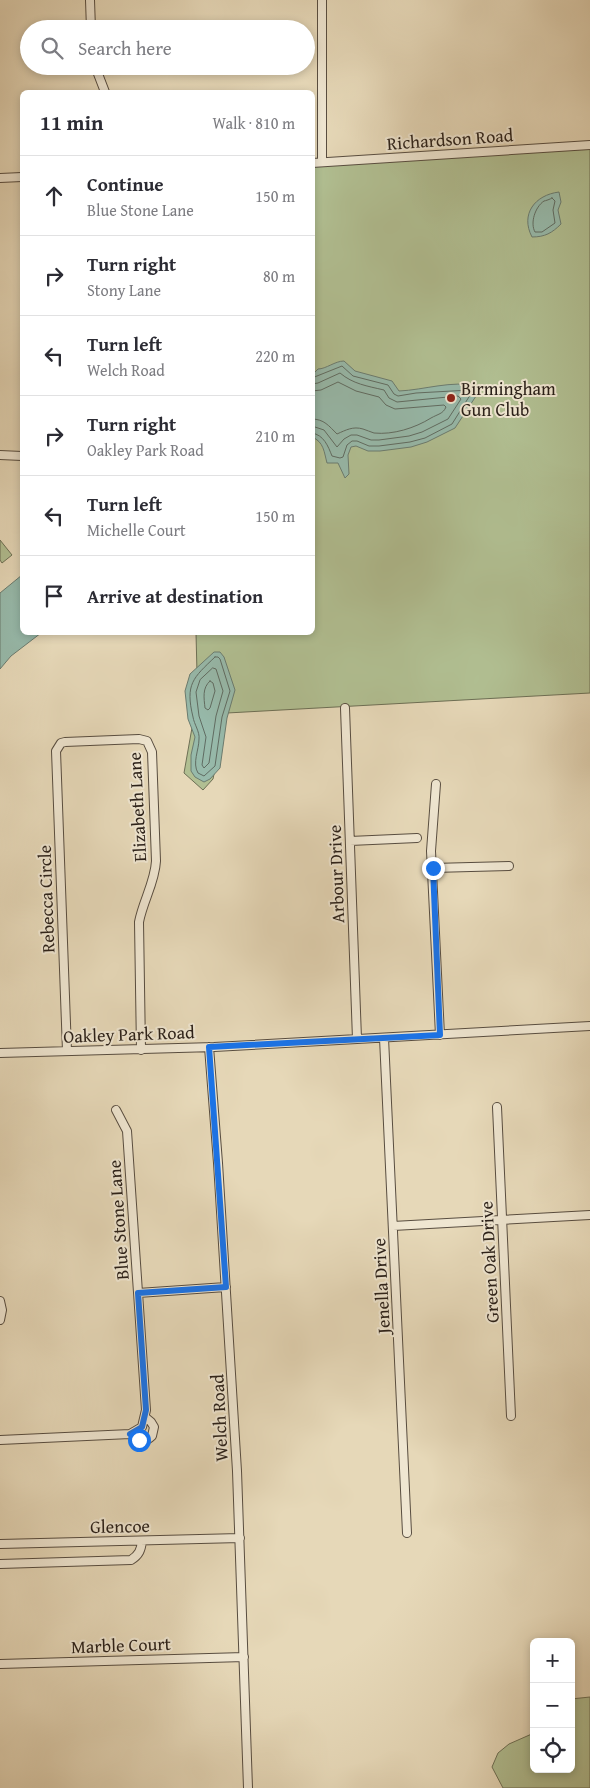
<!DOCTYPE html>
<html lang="en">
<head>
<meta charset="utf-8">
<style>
  :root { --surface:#fff; --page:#f2f2f3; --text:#2b2b33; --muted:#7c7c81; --line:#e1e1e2 }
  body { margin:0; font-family:"Gentium Book Plus",serif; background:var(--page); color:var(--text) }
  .controls { position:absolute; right:15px; bottom:15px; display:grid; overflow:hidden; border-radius:8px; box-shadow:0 2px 8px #0003 }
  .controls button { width:45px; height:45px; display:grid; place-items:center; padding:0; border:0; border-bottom:1px solid var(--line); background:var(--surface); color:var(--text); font:25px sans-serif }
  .stop { position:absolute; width:15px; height:15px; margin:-11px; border:4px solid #1a73e8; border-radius:50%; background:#fff }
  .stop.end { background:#1a73e8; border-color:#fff; box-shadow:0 1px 5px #0008 }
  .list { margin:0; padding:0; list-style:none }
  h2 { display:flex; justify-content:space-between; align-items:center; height:65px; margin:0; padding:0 20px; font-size:21px }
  h2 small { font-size:16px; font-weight:400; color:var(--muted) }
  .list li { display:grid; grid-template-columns:32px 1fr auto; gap:15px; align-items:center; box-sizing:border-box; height:80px; padding:0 20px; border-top:1px solid var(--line) }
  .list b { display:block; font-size:19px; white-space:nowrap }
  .list p { margin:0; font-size:16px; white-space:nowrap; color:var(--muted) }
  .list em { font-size:16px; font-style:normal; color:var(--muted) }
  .icon { flex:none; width:28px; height:28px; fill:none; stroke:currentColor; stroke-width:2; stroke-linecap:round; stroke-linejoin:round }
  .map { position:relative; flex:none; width:590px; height:1788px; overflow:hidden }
  .search { position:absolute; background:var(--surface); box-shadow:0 2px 8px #0003; left:20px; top:20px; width:295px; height:55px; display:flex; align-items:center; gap:12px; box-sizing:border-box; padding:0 18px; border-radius:28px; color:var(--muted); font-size:19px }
  .panel { position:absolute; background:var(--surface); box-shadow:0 2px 8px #0003; left:20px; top:90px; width:295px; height:545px; border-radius:8px }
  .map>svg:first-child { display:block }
</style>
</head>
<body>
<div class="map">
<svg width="590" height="1788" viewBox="0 0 590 1788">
  <rect width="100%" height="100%" fill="#e6d8b8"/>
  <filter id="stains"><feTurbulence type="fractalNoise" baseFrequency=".004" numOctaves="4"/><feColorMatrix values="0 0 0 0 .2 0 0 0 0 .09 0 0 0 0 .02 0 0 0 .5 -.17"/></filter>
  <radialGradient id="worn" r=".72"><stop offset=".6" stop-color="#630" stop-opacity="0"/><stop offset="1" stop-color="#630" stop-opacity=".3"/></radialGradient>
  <path fill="#b1bf92" stroke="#6d6f55" d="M590,147V693L227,713L213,779L203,790L184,773L193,722L197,673L196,633L312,632L313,164Z
    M0,540L12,555L2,563L0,560Z
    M590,1697V1788H503L492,1767L498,1753L509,1744L534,1733V1769H571V1699Z"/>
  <path fill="#97baab" stroke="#6b7c70" d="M559,192L561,202L558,210L561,224C552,233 545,237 532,237C520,214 535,195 559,192Z
    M344,361L355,371L392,381L399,391C424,390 452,380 477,386L480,390L455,428L427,442L411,447L380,451H368L356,446L351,447L348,455L349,474L345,478L338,463H327C324,452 324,442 312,437L313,374L318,369C326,369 335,361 344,361Z
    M22,575V632L41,633L11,656L0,669V593Z
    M214,652H220L224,657L235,690L227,718L220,768L210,779L204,782L195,777L191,771V755L195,737L188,719L185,691L190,674Z"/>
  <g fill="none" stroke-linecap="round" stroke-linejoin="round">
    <path stroke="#606c62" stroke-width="1" d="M552,198L555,201L553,210L555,223L542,232H535C530,223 535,207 544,201C545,201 551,199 552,198Z
      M312,378L342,366L353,376L388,385L394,394L398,396L416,393L470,390L472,392L452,424L425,438L410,442L379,446H369L357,441H352L347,445L343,457L340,458L332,456C328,446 324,435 312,433
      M312,384L318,383L340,373C353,384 367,386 384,390L389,398L397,402L458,396L461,399L448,419L422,432L409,436L379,440H371L357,435H351L344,439L337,447L324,430L312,426
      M312,391L321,390L338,382L356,391L379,397L386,405L395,409L444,405L446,407C443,414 438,414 431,418C415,428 393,435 374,433C370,432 367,430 363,429C353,426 346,430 337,434C329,426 324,419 312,419
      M215,657H218L220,659L230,691L222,717L215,766L204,776L198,773C192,763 199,750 199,739C200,732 194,724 193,717C185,684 193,678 215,657Z
      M213,668L216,669L223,691L216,716L209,763L204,768L202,765L206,737L199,716L196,692L200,680Z
      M210,681L213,683L215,691L210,708L208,710L205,708C204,698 202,688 210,681Z"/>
    <g stroke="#584d40" stroke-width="10">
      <path id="minor" d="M90,0L91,29
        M322,0V162
        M95,66L105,92
        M312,163L590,145
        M0,178L22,177
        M0,455L22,456
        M345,708L357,1039
        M436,784L431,851L440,1035
        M350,841L417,838
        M433,868L509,866
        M384,1038L407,1533
        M209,1047L218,1163L237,1471L248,1788
        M67,1051L56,751L61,743L65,742L139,739L147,741L152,752L156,861C155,882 143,901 139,922L141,1050
        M0,1053L214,1047L590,1026
        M497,1107L511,1416
        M393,1226L590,1215
        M138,1293L226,1287
        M0,1301L2,1310L0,1320
        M130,1434C137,1441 144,1444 152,1436L154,1427L151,1422L145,1417
        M0,1440L130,1434L142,1427L146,1410L127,1131L116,1110
        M0,1544L240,1538
        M0,1564L131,1560C139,1555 141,1550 142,1541
        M0,1664L244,1657"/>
    </g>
    <use href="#minor" stroke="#efe6d1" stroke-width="8"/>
  </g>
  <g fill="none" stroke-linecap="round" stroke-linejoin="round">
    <path stroke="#1a73e8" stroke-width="6" d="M139,1440L130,1434L142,1427L146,1410L138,1293L226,1287L209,1047L440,1035L433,868"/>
  </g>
  <circle fill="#8f2418" stroke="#efe6d1" stroke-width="2" cx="451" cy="398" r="5"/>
  <g text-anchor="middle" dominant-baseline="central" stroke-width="4" stroke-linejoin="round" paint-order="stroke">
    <g font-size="18" fill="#291f18" stroke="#efe6d1">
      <text transform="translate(450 139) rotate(-4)">Richardson Road</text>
      <text transform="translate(137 807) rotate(-93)">Elizabeth Lane</text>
      <text transform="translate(336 874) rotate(-92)">Arbour Drive</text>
      <text transform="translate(46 899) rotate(-92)">Rebecca Circle</text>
      <text transform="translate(129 1034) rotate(-2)">Oakley Park Road</text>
      <text transform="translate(118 1220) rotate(-94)">Blue Stone Lane</text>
      <text transform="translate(489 1262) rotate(-93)">Green Oak Drive</text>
      <text transform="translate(381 1286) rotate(-93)">Jenella Drive</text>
      <text transform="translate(219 1418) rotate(-93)">Welch Road</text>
      <text transform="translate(120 1526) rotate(-1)">Glencoe</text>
      <text transform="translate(121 1645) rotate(-2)">Marble Court</text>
    </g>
    <g font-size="18" fill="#291f18" stroke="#efe6d1" text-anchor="start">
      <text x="461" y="388">Birmingham<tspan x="461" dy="21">Gun Club</tspan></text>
    </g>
  </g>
  <rect width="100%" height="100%" filter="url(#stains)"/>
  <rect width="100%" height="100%" fill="url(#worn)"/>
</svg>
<div class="controls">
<button>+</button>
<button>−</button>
<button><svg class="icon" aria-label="locate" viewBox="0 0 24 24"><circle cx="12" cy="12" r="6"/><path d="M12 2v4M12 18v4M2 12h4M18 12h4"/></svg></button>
</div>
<div class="stop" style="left:139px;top:1440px"></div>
<div class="stop end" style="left:433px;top:868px"></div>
<div class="search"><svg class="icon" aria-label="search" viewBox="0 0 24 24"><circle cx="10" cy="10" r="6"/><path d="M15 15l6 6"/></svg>Search here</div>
<section class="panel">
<h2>11 min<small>Walk · 810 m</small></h2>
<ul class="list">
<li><svg class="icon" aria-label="ahead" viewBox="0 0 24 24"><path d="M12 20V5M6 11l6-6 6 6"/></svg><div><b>Continue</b><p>Blue Stone Lane</p></div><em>150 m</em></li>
<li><svg class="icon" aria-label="right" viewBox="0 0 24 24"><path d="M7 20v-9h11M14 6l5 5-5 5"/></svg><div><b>Turn right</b><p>Stony Lane</p></div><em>80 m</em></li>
<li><svg class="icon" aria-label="left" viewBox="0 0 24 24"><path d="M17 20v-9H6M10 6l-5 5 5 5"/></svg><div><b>Turn left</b><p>Welch Road</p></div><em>220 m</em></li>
<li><svg class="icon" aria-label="right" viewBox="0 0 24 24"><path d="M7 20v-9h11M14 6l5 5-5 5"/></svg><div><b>Turn right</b><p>Oakley Park Road</p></div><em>210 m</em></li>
<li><svg class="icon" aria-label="left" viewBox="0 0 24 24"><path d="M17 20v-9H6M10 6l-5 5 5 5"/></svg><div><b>Turn left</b><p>Michelle Court</p></div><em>150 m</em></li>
<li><svg class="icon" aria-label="arrive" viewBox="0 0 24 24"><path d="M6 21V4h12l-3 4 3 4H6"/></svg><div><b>Arrive at destination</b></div></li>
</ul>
</section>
</div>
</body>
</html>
